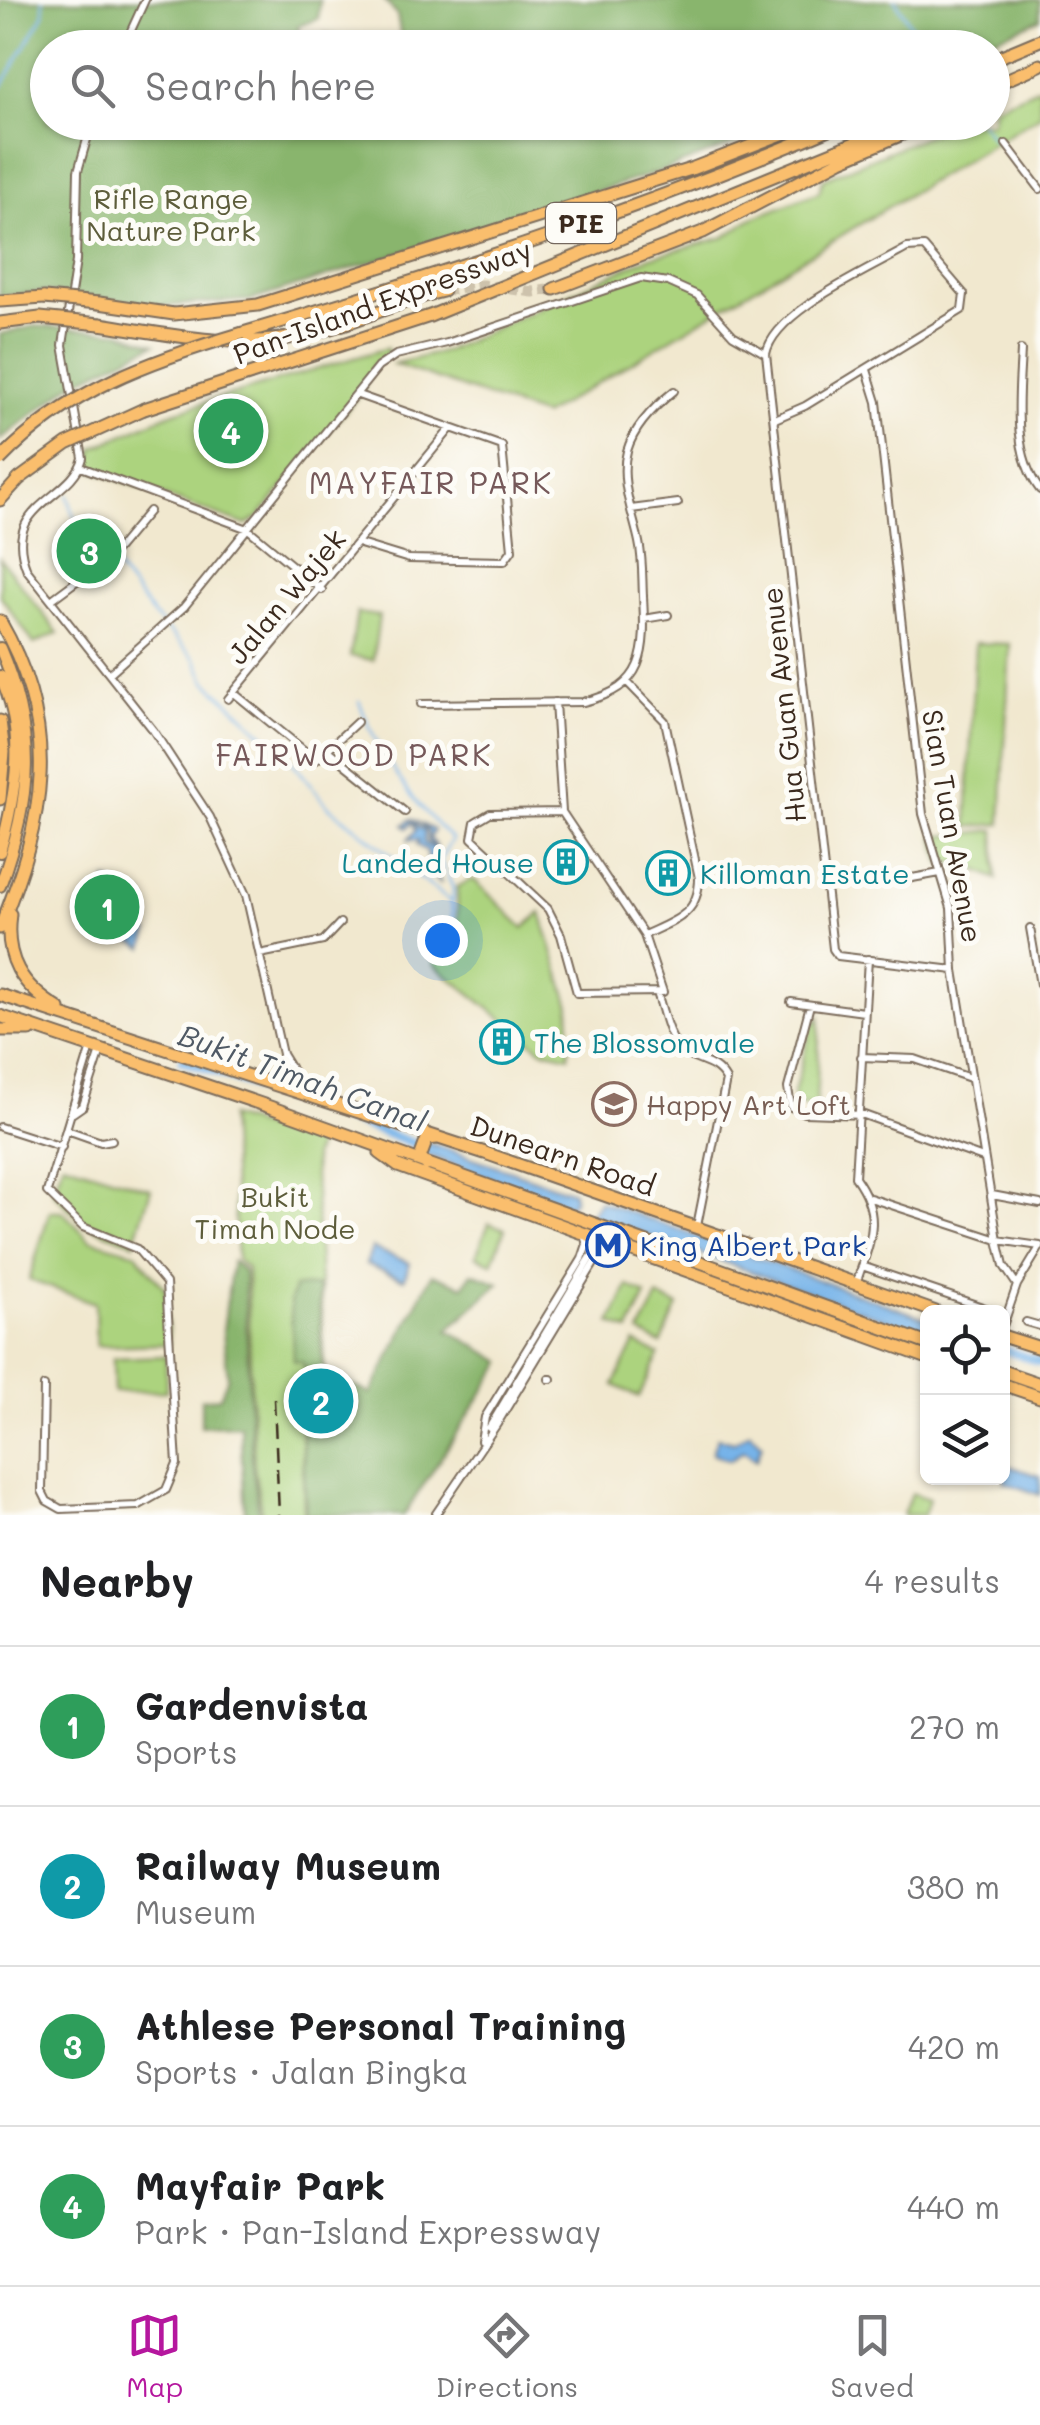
<!DOCTYPE html>
<html lang="en">
<head>
<meta charset="utf-8">
<style>
  :root { --surface:#fff; --page:#f6f6f6; --text:#202124; --muted:#757577; --line:#e0e0e0; --accent:#b5179e }
  body { margin:0; font-family:Mali,sans-serif; background:var(--page); color:var(--text) }
  .controls { position:absolute; right:30px; bottom:30px; display:grid; overflow:hidden; border-radius:15px; box-shadow:0 2px 8px #0004 }
  .controls button { width:90px; height:90px; display:grid; place-items:center; padding:0; border:0; border-bottom:2px solid var(--line); background:var(--surface); color:var(--text); font:50px sans-serif }
  .you { position:absolute; left:442px; top:940px; width:35px; height:35px; margin:-25px; border:8px solid #fff; border-radius:50%; background:#1a73e8; box-shadow:0 0 0 15px #1a73e833 }
  .badge { display:grid; place-items:center; width:65px; height:65px; border-radius:50%; background:var(--accent); color:#fff; font-size:32px; font-weight:700 }
  .pin { position:absolute; translate:-50% -50%; border:5px solid #fff; box-shadow:0 2px 10px #0006 }
  .list { margin:0; padding:0; list-style:none }
  h2 { display:flex; justify-content:space-between; align-items:center; height:130px; margin:0; padding:0 40px; font-size:42px }
  h2 small { font-size:32px; font-weight:400; color:var(--muted) }
  .list li { display:grid; grid-template-columns:65px 1fr auto; gap:30px; align-items:center; box-sizing:border-box; height:160px; padding:0 40px; border-top:2px solid var(--line) }
  .list b { display:block; font-size:38px; white-space:nowrap }
  .list p { margin:0; font-size:32px; white-space:nowrap; color:var(--muted) }
  .list em { font-size:32px; font-style:normal; color:var(--muted) }
  .icon { flex:none; width:55px; height:55px; fill:none; stroke:currentColor; stroke-width:2; stroke-linecap:round; stroke-linejoin:round }
  .map { position:relative; flex:none; width:1040px; height:1515px; overflow:hidden }
  .search { position:absolute; background:var(--surface); box-shadow:0 2px 8px #0004; left:30px; right:30px; top:30px; height:110px; display:flex; align-items:center; gap:25px; box-sizing:border-box; padding:0 35px; border-radius:55px; color:var(--muted); font-size:38px }
  .sheet { height:770px; background:var(--surface) }
  nav { display:flex; justify-content:space-around; align-items:center; box-sizing:border-box; height:140px; border-top:2px solid var(--line); background:var(--surface); font-size:28px; color:var(--muted) }
  nav a { display:grid; justify-items:center; gap:5px }
  nav .on { color:var(--accent) }
  .map>svg:first-child { display:block }
</style>
</head>
<body>
<div class="map">
<svg width="1040" height="1515" viewBox="0 0 1040 1515">
  <rect width="100%" height="100%" fill="#fdfcf7"/>
  <filter id="ink" filterUnits="userSpaceOnUse"><feTurbulence type="fractalNoise" baseFrequency=".01" numOctaves="2"/><feDisplacementMap in="SourceGraphic" scale="20" xChannelSelector="R" yChannelSelector="G"/><feConvolveMatrix kernelMatrix="1 2 1 2 8 2 1 2 1" color-interpolation-filters="sRGB"/></filter>
  <filter id="wash" filterUnits="userSpaceOnUse"><feTurbulence type="fractalNoise" baseFrequency=".0048" numOctaves="4" result="noise"/><feDisplacementMap in="SourceGraphic" scale="40" xChannelSelector="R" yChannelSelector="G"/><feGaussianBlur stdDeviation="2.25" result="paint"/><feColorMatrix in="noise" values="0 0 0 0 0 0 0 0 0 0 0 0 0 0 0 0 0 1.4 0 .05"/><feComposite in="paint" operator="in"/></filter>
  <g filter="url(#wash)">
    <rect width="100%" height="100%" fill="#f1e8cf"/>
    <path fill="#acd37e" stroke="#747e4e" stroke-width="2.5" d="M1040,87V115L543,416L394,364L446,351L647,258L725,237L750,219L819,192L823,179L957,123L992,122L993,107Z
      M387,348L388,354L376,362L362,391L258,518L246,525L88,469L94,448L171,413Z
      M0,558L58,633L34,644L0,595Z
      M357,613L379,616L373,660L350,656Z
      M975,643L1010,644L1001,824L967,827Z
      M995,830L997,879L963,863H941L934,837Z
      M473,879L524,928L541,913L570,1006L569,1056L542,1050L434,965L432,948L458,931L457,887Z
      M820,1017L816,1107L801,1105L793,1096L812,1025Z
      M229,1117L318,1144L313,1156L325,1372L330,1376L326,1416H301L304,1515H262L254,1466L247,1268L237,1260Z
      M63,1162L151,1189L134,1243L85,1225L53,1192Z
      M50,1211H62L90,1240L135,1252L165,1289L169,1344L96,1346L95,1303L29,1280Z
      M489,1223L505,1229L492,1263L476,1256Z
      M628,1286L646,1295L629,1331L611,1323Z
      M658,1297L678,1306L661,1344L640,1333Z
      M635,1343L659,1355L639,1397L614,1385Z
      M166,1356V1391L114,1392L113,1358Z
      M911,1493L929,1499L924,1515H903Z"/>
    <path fill="#89b56d" stroke="#627046" stroke-width="2.5" d="M0,0H320L318,19L298,26L300,40L314,44L325,34L376,47L48,48V122L791,123L668,169L252,300L163,306L44,292L0,296Z
      M384,0H1040V19L971,48H403L397,15Z
      M35,326L121,332L155,344L75,382L0,440V334Z
      M232,1261L244,1271L252,1463L259,1515H245L240,1425L201,1426V1399L220,1397L228,1377L223,1331Z
      M472,1273L499,1283L448,1330L503,1362L404,1515H306L302,1416H327L332,1377L371,1394L432,1274L463,1286Z
      M318,1286L323,1376L309,1377L302,1362L294,1361L290,1302L294,1287Z"/>
    <path fill="#76b3e9" stroke="#586e84" stroke-width="2.5" d="M411,819L434,830L430,838L437,848L428,842V831L419,823L413,824L425,831L424,843L436,850L431,859L441,884L423,868L427,865V851L417,845L419,840H408L416,830L412,822L407,828L404,825Z
      M108,880L123,890L117,900L149,932L144,948L85,914Z
      M423,1141L573,1192L574,1200L567,1206L421,1153Z
      M599,1201L927,1319V1334L590,1215Z
      M372,1248L410,1263L404,1279L366,1264Z
      M750,1432L762,1444L756,1460L744,1450L730,1460L712,1453L717,1438L734,1442Z
      M1009,1466L1040,1476V1495L1004,1482Z"/>
    <g fill="none" stroke-linecap="round" stroke-linejoin="round">
      <path stroke="#76b3e9" stroke-width="2.5" d="M895,0L925,48
        M0,89L44,14L43,0
        M980,122L993,139
        M68,495L73,514L106,555
        M111,561L155,617L196,660L206,681L290,759L328,806L452,903L453,927L439,937
        M359,701C377,752 412,803 452,839L440,860L453,888V901"/>
      <path stroke="#76b3e9" stroke-width="9" d="M182,1060L426,1148
        M1002,1349L1040,1362"/>
    </g>
  </g>
  <g filter="url(#ink)">
    <g fill="none" stroke-linecap="round" stroke-linejoin="round">
      <path stroke="#cdc2ac" stroke-width="11" stroke-dasharray="11 5.5" stroke-linecap="butt" d="M443,291L482,285L533,292L554,289"/>
      <g stroke="#7b6c5c" stroke-width="10">
        <path id="minor" d="M123,48L145,0
          M92,122L78,171L76,261L63,345L83,458C72,500 0,505 27,570L153,730L210,817L246,895L282,1054L307,1095
          M1006,144L1040,189
          M1021,350C1019,395 1011,452 1040,490
          M867,370L877,402L923,814L951,908L954,970L998,1240L1004,1266L1017,1285
          M358,395L502,446L512,550L504,561L409,559L360,544
          M775,419L805,406L962,310L964,294L924,247L907,248C870,270 774,311 766,354L833,949L838,956L954,970
          M81,467L248,529L322,590
          M631,509L678,503
          M51,600L113,554L149,511
          M644,619L668,615
          M110,673L184,607L378,367L396,355L447,343L641,278L668,282L697,295L733,335L766,354
          M627,682L665,721L699,878C699,915 674,921 644,935
          M234,693L316,760L357,722
          M228,699L451,428
          M555,702L562,812L644,935L663,992L577,993L561,935L548,909L472,838L475,822L490,813L562,812
          M421,704L583,702C646,688 646,652 643,596C642,579 643,560 639,542C633,514 619,480 627,451C634,427 655,406 674,391
          M330,752L405,812
          M901,880L940,873
          M1030,928L1040,985
          M260,954L323,941L340,923
          M657,993C663,1009 667,1035 679,1048C693,1064 714,1058 726,1080L697,1226
          M791,1002L864,1012
          M810,1005L788,1088L791,1107L804,1113L864,1115L983,1158
          M861,1057L915,1059L970,1078
          M266,1081L279,1068L282,1055
          M73,1113L83,1106L101,1051
          M0,1127L62,1147
          M67,1130L101,1142L112,1140
          M992,1195L1040,1204
          M870,1198L998,1240L1040,1246
          M862,1266L997,1312
          M856,1284C870,1241 884,1217 855,1177L868,959
          M1026,1322L1040,1326
          M1002,1329L1017,1285L1040,1247
          M549,1379H551
          M44,1386L42,1491L47,1501L61,1509L138,1506L166,1490L177,1464L166,1283L137,1249L83,1227L47,1192L91,1047
          M489,1428L592,1255L591,1236
          M481,1441L485,1417L582,1259L587,1244L583,1233
          M435,1515L497,1424L595,1262L601,1254L616,1249"/>
      </g>
      <g stroke="#7b6c5c" stroke-width="14">
        <path id="primary" d="M0,648C37,735 32,798 0,886
          M0,676C27,732 16,794 0,852"/>
      </g>
      <g stroke="#7b6c5c" stroke-width="15">
        <path id="trunk" d="M0,621C62,728 45,819 0,928
          M0,721L4,752L0,799
          M10,914C4,958 21,986 59,1009
          M0,995L485,1153L936,1312
          M0,1016L270,1107L928,1344
          M0,1030H30
          M380,1153L398,1166L928,1358
          M427,1165L420,1158L427,1139L437,1138
          M1002,1336L1040,1348
          M1002,1371L1040,1384
          M1002,1384L1040,1397"/>
      </g>
      <g stroke="#7b6c5c" stroke-width="15">
        <path id="motorway" d="M992,60L1040,40
          M992,86L1040,65
          M554,289L703,232L841,160L931,122
          M0,301L44,298
          M99,303L174,314L258,305L691,169L813,122
          M0,323L40,318
          M100,324C171,335 246,352 317,332C359,321 400,301 443,291
          M243,333C447,273 651,206 846,122
          M144,409L430,316L906,122
          M0,500L19,479"/>
      </g>
      <use href="#minor" stroke="#fff" stroke-width="6"/>
      <use href="#primary" stroke="#fabe6d" stroke-width="10"/>
      <use href="#trunk" stroke="#fabe6d" stroke-width="11"/>
      <use href="#motorway" stroke="#fabe6d" stroke-width="11"/>
      <path stroke="#3b2a1e" stroke-width="2.5" stroke-dasharray="15 8" stroke-linecap="butt" d="M274,1399L279,1515"/>
      <g stroke="#7b6c5c" stroke-width="15" stroke-linecap="butt">
        <path id="motorway-bridge" d="M44,298L99,303
          M40,318L100,324
          M0,460C67,390 152,360 243,333
          M19,479L67,444L144,409"/>
      </g>
      <use href="#motorway-bridge" stroke="#fabe6d" stroke-width="11"/>
    </g>
  </g>
  <defs>
    <g id="building-ring" transform="scale(2.25)"><circle r="9.5" fill="#fdfcf7" stroke="#0f9aa8" stroke-width="1.5"/><path d="M-4-6H4V6H1V3H-1V6H-4ZM-2.5-4.3h1.7v1.8h-1.7ZM.8-4.3h1.7v1.8H.8ZM-2.5-1h1.7V.8h-1.7ZM.8-1h1.7V.8H.8Z" fill="#0f9aa8"/></g>
    <g id="school-ring" transform="scale(2.25)"><circle r="9.5" fill="#fdfcf7" stroke="#8d6e63" stroke-width="1.5"/><path d="M0-5L7-2L0 1L-7-2ZM-4 1L0 2.5L4 1V4Q0 6-4 4Z" fill="#8d6e63"/></g>
    <g id="metro-ring" transform="scale(2.25)"><circle r="9.5" fill="#fdfcf7" stroke="#1a4fb4" stroke-width="1.5"/><path d="M-5.5 5V-5H-3L0 0L3-5H5.5V5H3V-.5L0 4L-3-.5V5Z" fill="#1a4fb4"/></g>
  </defs>
  <g fill-rule="evenodd">
    <use href="#building-ring" x="566" y="862"/>
    <use href="#building-ring" x="668" y="873"/>
    <use href="#building-ring" x="502" y="1042"/>
    <use href="#school-ring" x="614" y="1104"/>
    <use href="#metro-ring" x="608" y="1245"/>
  </g>
  <g text-anchor="middle" dominant-baseline="central" stroke-width="10" stroke-linejoin="round" paint-order="stroke">
    <rect fill="#fdfcf7" stroke="#75695f" stroke-width="2.5" x="546" y="203" width="70" height="40" rx="8"/>
    <g font-size="25" font-weight="bold" fill="#3b2a1e">
      <text x="581" y="223">PIE</text>
    </g>
    <g font-size="28" fill="#5d5d3b" stroke="#fdfcf7">
      <text x="171" y="198">Rifle Range<tspan x="171" dy="32">Nature Park</tspan></text>
      <text x="275" y="1196">Bukit<tspan x="275" dy="32">Timah Node</tspan></text>
    </g>
    <g font-size="28" fill="#3b2a1e" stroke="#fdfcf7">
      <text transform="translate(382 301) rotate(-20)">Pan-Island Expressway</text>
      <text transform="translate(286 596) rotate(-50)">Jalan Wajek</text>
      <text transform="translate(783 705) rotate(-96)">Hua Guan Avenue</text>
      <text transform="translate(953 826) rotate(80)">Sian Tuan Avenue</text>
      <text transform="translate(563 1155) rotate(19)">Dunearn Road</text>
    </g>
    <g font-size="28" fill="#0d838f" stroke="#fdfcf7" text-anchor="start">
      <text x="534" y="862" text-anchor="end">Landed House</text>
      <text x="700" y="873">Killoman Estate</text>
      <text x="534" y="1042">The Blossomvale</text>
    </g>
    <g font-size="28" fill="#785e54" stroke="#fdfcf7" text-anchor="start">
      <text x="646" y="1104">Happy Art Loft</text>
    </g>
    <g font-size="28" fill="#164399" stroke="#fdfcf7" text-anchor="start">
      <text x="640" y="1245">King Albert Park</text>
    </g>
    <g font-size="30" letter-spacing="2.5" fill="#76595a" stroke="#fdfcf7">
      <text x="431" y="482">MAYFAIR PARK</text>
      <text x="354" y="754">FAIRWOOD PARK</text>
    </g>
    <g font-size="30" font-style="italic" fill="#505a65" stroke="#fdfcf7">
      <text transform="translate(303 1077) rotate(20)">Bukit Timah Canal</text>
    </g>
  </g>
</svg>
<div class="controls">
<button><svg class="icon" aria-label="locate" viewBox="0 0 24 24"><circle cx="12" cy="12" r="6"/><path d="M12 2v4M12 18v4M2 12h4M18 12h4"/></svg></button>
<button><svg class="icon" aria-label="layers" viewBox="0 0 24 24"><path d="M12 4l9 5-9 5-9-5zM3 14l9 5 9-5"/></svg></button>
</div>
<div class="you"></div>
<div class="pin badge" style="left:107px;top:907px;background:#2e9e5b">1</div>
<div class="pin badge" style="left:321px;top:1401px;background:#0f9aa8">2</div>
<div class="pin badge" style="left:89px;top:551px;background:#2e9e5b">3</div>
<div class="pin badge" style="left:231px;top:431px;background:#2e9e5b">4</div>
<div class="search"><svg class="icon" aria-label="search" viewBox="0 0 24 24"><circle cx="10" cy="10" r="6"/><path d="M15 15l6 6"/></svg>Search here</div>
</div>
<section class="sheet">
<h2>Nearby<small>4 results</small></h2>
<ul class="list">
<li><span class="badge" style="background:#2e9e5b">1</span><div><b>Gardenvista</b><p>Sports</p></div><em>270 m</em></li>
<li><span class="badge" style="background:#0f9aa8">2</span><div><b>Railway Museum</b><p>Museum</p></div><em>380 m</em></li>
<li><span class="badge" style="background:#2e9e5b">3</span><div><b>Athlese Personal Training</b><p>Sports · Jalan Bingka</p></div><em>420 m</em></li>
<li><span class="badge" style="background:#2e9e5b">4</span><div><b>Mayfair Park</b><p>Park · Pan-Island Expressway</p></div><em>440 m</em></li>
</ul>
</section>
<nav>
<a class="on"><svg class="icon" aria-label="map" viewBox="0 0 24 24"><path d="M3 6l6-2 6 2 6-2v14l-6 2-6-2-6 2zM9 4v14M15 6v14"/></svg>Map</a>
<a><svg class="icon" aria-label="directions" viewBox="0 0 24 24"><path d="M12 3l9 9-9 9-9-9zM9 14v-3h6M13 9l2 2-2 2"/></svg>Directions</a>
<a><svg class="icon" aria-label="saved" viewBox="0 0 24 24"><path d="M7 4h10v16l-5-4-5 4z"/></svg>Saved</a>
</nav>
</body>
</html>
